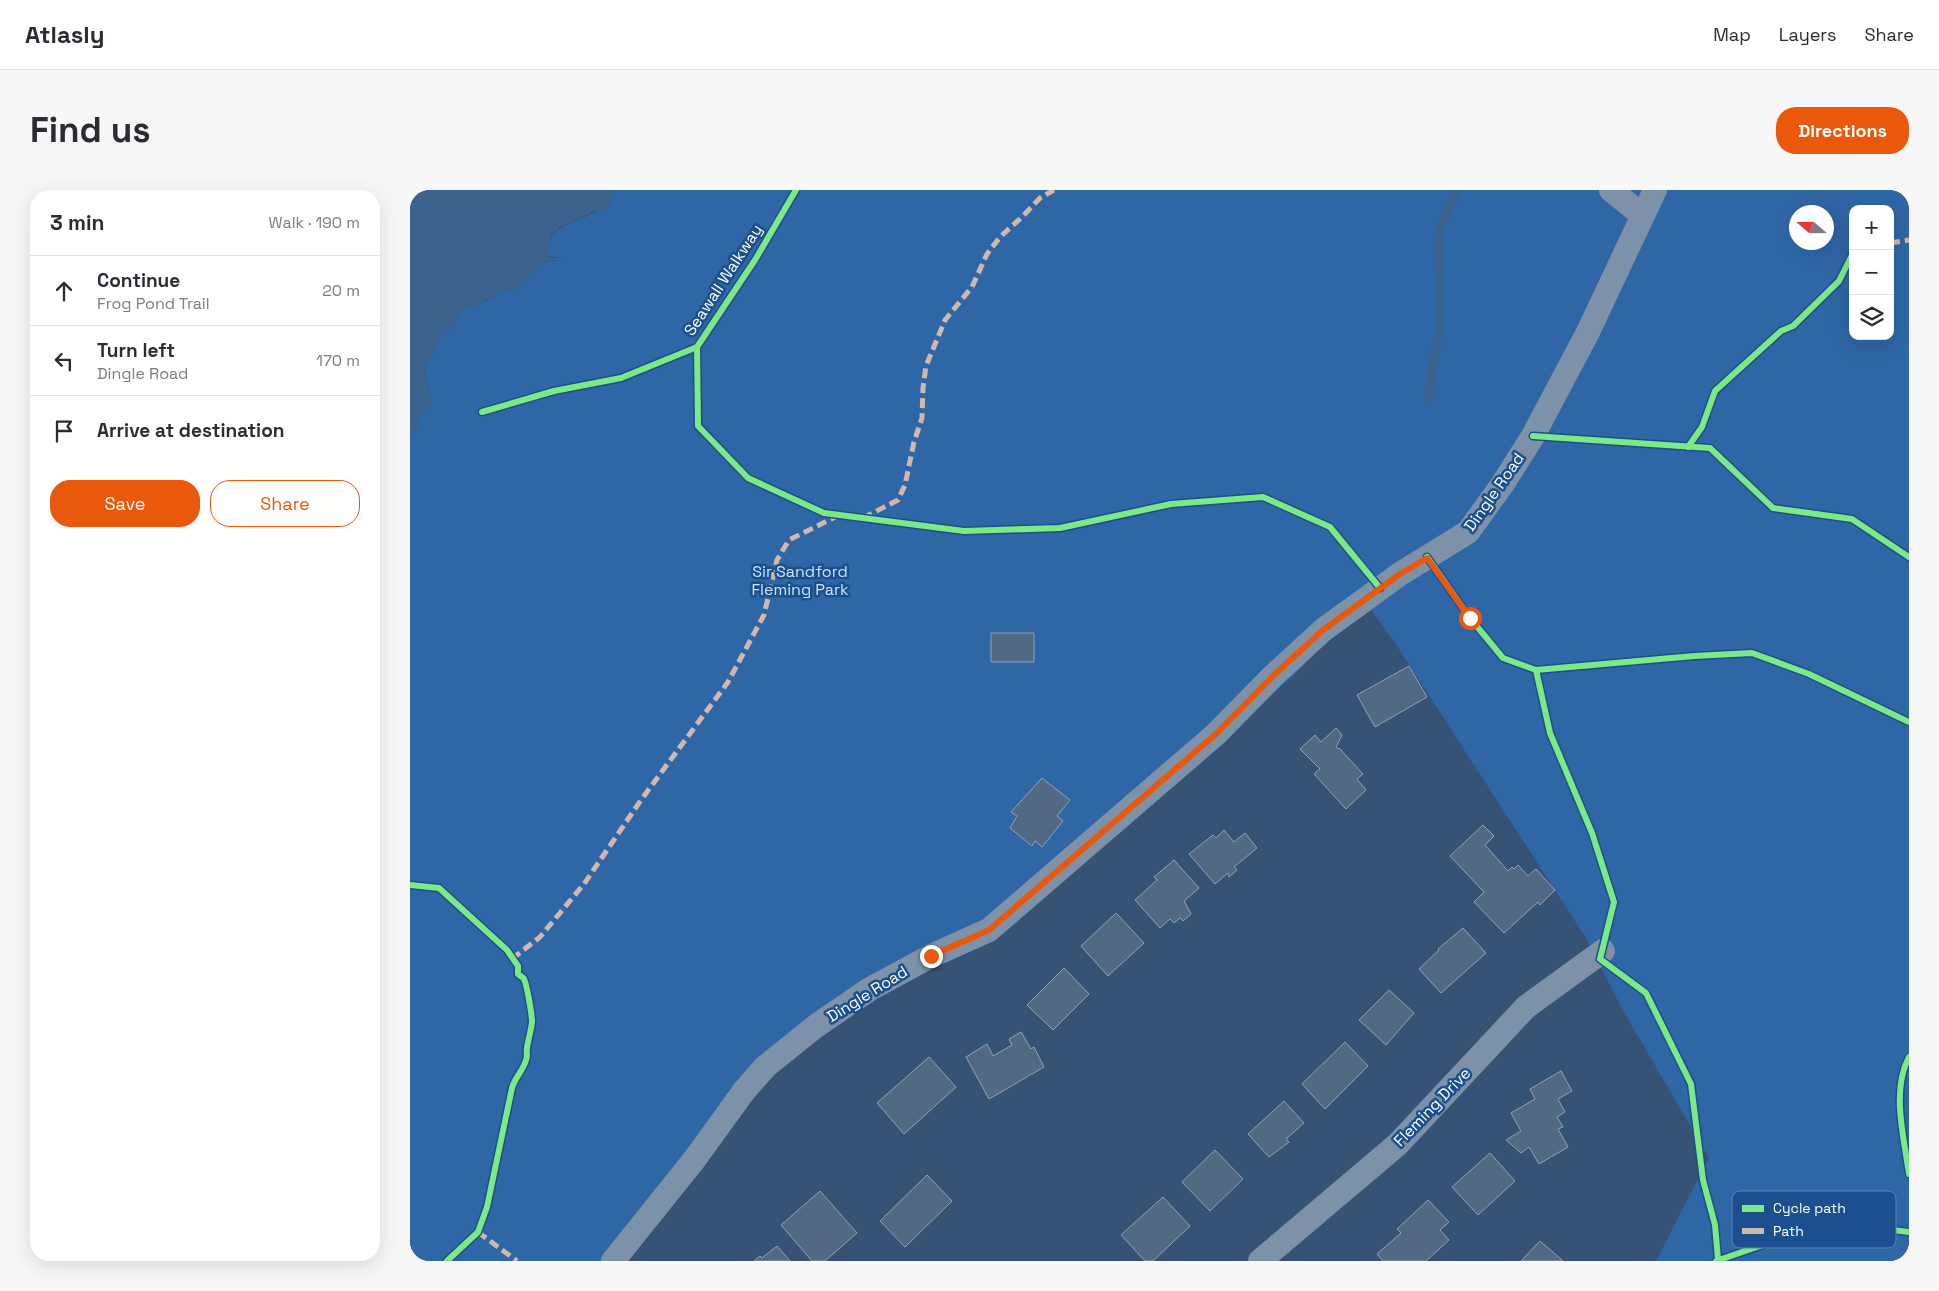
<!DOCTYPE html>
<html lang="en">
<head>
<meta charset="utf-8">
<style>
  :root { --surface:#fff; --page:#f7f7f7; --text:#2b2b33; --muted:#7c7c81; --line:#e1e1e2; --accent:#ea580c }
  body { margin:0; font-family:"Space Grotesk",sans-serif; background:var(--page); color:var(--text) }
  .controls { position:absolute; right:15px; top:15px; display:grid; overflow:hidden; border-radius:10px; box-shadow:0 5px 20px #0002 }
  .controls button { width:45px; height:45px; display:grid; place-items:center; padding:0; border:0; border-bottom:1px solid var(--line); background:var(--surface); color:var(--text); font:25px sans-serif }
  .compass { position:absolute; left:1379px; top:15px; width:45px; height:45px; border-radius:50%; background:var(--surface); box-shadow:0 5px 20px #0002; rotate:290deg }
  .stop { position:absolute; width:15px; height:15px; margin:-11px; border:4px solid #ea580c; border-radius:50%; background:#fff }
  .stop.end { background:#ea580c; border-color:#fff; box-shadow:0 1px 5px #0008 }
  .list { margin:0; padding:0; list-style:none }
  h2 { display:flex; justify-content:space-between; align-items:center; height:65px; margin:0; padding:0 20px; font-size:21px }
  h2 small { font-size:16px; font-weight:400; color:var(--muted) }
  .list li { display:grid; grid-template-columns:32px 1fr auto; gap:15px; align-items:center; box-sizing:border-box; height:70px; padding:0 20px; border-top:1px solid var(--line) }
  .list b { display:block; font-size:19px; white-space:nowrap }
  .list p { margin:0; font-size:16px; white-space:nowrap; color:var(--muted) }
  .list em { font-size:16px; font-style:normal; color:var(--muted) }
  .actions { display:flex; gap:10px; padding:15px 20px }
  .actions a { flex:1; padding:11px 0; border:1px solid var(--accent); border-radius:20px; text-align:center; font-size:18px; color:var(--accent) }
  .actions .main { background:var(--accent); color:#fff }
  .icon { flex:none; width:28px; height:28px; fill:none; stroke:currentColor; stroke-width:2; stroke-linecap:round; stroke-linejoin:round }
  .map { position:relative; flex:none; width:1499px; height:1071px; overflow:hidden; border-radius:20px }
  header { display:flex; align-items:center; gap:30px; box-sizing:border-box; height:70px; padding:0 25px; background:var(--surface); border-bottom:1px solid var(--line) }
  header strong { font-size:24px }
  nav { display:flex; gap:28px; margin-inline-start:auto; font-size:18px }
  .intro { display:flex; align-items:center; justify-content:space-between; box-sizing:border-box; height:120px; padding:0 30px }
  h1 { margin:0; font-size:35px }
  .button { padding:12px 22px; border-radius:20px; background:var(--accent); color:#fff; font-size:18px; font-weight:700 }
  main { display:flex; gap:30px; padding:0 30px }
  aside { flex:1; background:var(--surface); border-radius:20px; box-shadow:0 5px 20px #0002 }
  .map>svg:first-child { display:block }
</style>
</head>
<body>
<header>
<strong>Atlasly</strong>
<nav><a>Map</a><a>Layers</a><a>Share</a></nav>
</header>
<div class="intro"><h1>Find us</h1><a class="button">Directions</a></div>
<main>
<aside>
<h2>3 min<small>Walk · 190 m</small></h2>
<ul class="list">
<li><svg class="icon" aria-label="ahead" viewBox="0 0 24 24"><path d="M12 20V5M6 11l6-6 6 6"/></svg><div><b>Continue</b><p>Frog Pond Trail</p></div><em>20 m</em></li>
<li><svg class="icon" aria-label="left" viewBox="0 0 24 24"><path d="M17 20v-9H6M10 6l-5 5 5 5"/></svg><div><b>Turn left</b><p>Dingle Road</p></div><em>170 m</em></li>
<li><svg class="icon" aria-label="arrive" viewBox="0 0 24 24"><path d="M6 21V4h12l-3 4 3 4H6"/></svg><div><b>Arrive at destination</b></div></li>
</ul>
<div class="actions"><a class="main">Save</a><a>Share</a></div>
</aside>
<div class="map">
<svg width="1499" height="1071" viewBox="0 0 1499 1071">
  <rect width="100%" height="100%" fill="#365274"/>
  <path fill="#2f66a5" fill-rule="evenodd" d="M205,0H1499V1071H1246L1299,968L1211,817L1176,748L987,456L956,413L883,486L660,678L409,830L203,1071H0V246L10,234L9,224L16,222L22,210L16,189L15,174L21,166L31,143L44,137L47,127L55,119L84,107L94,99L102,101C114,93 121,81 132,74C138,70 145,71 152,68L137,66C139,41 150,37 172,28C181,25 189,20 198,17ZM1443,19H1480V146H1443ZM1386,22H1416V52H1386Z"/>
  <path fill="#3b618d" d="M0,0H205L198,17L194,21L183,22L150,37L141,46L137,66L141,68H152L151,69L136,72L129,76L105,101L94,99L82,109H75L68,115L55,119L47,127L44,137L31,143L21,167L15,174L16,189L22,210L16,222L9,224L10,234L0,246Z"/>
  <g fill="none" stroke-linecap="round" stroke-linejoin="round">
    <path stroke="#3b618d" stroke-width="8" d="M1018,209L1030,135L1028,43L1047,0"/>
  </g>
  <path fill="#526984" stroke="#92a2b6" d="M581,443H624V472H581Z
    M999,476L1017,507L965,537L947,505Z
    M926,538L932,545L926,557L928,559L929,558L953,584L947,589L956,600L936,619L904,584L910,579L890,559L905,545L911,552Z
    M632,588L660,610L647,626L653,631L632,657L625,651L622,656L600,638L607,626L601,622Z
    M1073,635L1084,646L1075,655L1098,681L1102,677L1104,679L1108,675L1118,686L1126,679L1145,700L1130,715L1128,712L1094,743L1064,712L1074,702L1040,666Z
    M814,640L824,652L835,643L847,658L824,677L827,680L819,687L818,683L805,694L779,664L803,645L806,648Z
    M764,670L789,698L774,711L781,724L773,731L770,728L764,733L760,729L750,738L725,710L747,690L744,687Z
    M706,723L734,753L698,786L671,756Z
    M1053,738L1076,763L1031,803L1009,779L1029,760L1028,759Z
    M654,778L679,804L643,840L617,815Z
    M979,800L1004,823L976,855L949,830Z
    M611,842L621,859L624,857L634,877L579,909L556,867L577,854L583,866L602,855L599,849Z
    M935,852L958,876L915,919L892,894Z
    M519,867L546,897L494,944L467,913Z
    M1151,881L1162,901L1148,909L1155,922L1147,927L1153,937L1148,939L1158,957L1129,974L1119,957L1111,963L1096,950L1111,941L1101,923L1125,909L1120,899Z
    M874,911L894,933L876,949L879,952L859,967L838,944Z
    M805,960L833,989L800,1021L772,992Z
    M1080,963L1105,991L1068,1025L1042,997Z
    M517,985L542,1011L495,1057L470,1031Z
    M410,1001L447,1043L415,1071H402L371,1035Z
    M753,1007L780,1036L743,1071H735L711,1045Z
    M1018,1010L1039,1032L1030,1040L1039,1050L1016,1071H973L967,1064L991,1043L987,1039Z
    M1130,1051L1144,1063L1153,1071H1111Z
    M367,1056L380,1071H344L350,1066L352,1068Z"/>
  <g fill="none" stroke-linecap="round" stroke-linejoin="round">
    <path stroke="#7d92a8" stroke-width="3" stroke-dasharray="2.5 4" stroke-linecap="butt" d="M72,222L144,201L211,188L287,157L345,70L386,0
      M1030,386L1060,428
      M1499,867C1481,901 1494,947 1499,984
      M1306,1071L1419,1032L1499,1042"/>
    <path stroke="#7d92a8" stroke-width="24" d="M1201,0L1233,26
      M203,1071L284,970L334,901L355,877L406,836L460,799L521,766L579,740L806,544L863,486L913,440L990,384L1058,342L1092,295L1123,246L1178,142L1245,0
      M850,1071L988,954L1116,817L1193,761"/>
    <path stroke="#d1b7ad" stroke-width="5" stroke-dasharray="10 5" stroke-linecap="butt" d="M1480,53L1499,50
      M453,328L488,310L495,295L504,252L512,228L513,198L516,176L535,130L562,97L577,64L590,47L611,28L630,8L644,0
      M102,769L130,747L174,694L231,610L318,492L354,425L367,370L379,350L429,325
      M68,1042L107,1071"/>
    <g stroke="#1b4f8f" stroke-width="9">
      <path id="cycleway" d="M287,157L288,236L338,288L414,323L554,341L650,338L761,314L853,307L920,337L970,398
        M72,222L144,201L211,188L287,157L345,70L386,0
        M1123,246L1300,258L1363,318L1442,329L1499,367
        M1278,257L1292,237L1305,201L1371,141L1383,136L1429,91L1443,63
        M1017,367L1060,428L1093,468L1126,480L1284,466L1342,463L1399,484L1499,532
        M1126,480L1140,543L1182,643L1204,712L1190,769L1236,803L1281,894L1293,990L1305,1035L1308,1069
        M0,695L29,698L97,760L108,776V784C110,786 113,787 114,789C117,795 122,825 122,832C121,841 118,850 117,858C116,863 118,866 116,870C113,881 105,887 102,898L77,1017L68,1042L37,1071
        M1499,867C1481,901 1494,947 1499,984
        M1306,1071L1419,1032L1499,1042"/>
    </g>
    <use href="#cycleway" stroke="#7ce984" stroke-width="6"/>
  </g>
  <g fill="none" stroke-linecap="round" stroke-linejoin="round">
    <path stroke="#ea580c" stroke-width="6" d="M521,766L579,740L806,544L863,486L913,440L990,384L1017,368L1060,428"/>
  </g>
  <g text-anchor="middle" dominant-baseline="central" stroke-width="5" stroke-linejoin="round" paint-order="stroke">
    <g font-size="16" fill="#fff" stroke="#1b4f8f">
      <text transform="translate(313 90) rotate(-57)">Seawall Walkway</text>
      <text transform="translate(1084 302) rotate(-55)">Dingle Road</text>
      <text transform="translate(457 804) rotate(-32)">Dingle Road</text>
      <text transform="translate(1022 917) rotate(-46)">Fleming Drive</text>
    </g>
    <g font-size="16" fill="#cfe3fa" stroke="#1b4f8f">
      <text x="390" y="381">Sir Sandford<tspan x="390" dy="18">Fleming Park</tspan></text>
    </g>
  </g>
  <rect x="1322" y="1001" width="164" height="57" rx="8" fill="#1b4f8f" stroke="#5f84b1" stroke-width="1"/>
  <rect x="1332" y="1015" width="22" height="7" fill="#7ce984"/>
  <rect x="1332" y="1038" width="22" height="6" fill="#d1b7ad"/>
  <g font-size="14" fill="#fff">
    <text x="1363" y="1023">Cycle path</text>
    <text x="1363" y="1046">Path</text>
  </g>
</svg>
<div class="controls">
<button>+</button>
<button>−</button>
<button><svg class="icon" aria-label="layers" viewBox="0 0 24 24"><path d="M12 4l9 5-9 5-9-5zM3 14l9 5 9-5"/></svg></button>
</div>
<svg class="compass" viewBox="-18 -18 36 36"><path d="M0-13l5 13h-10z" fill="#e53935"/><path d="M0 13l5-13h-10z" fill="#7c7c81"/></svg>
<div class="stop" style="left:1060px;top:428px"></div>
<div class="stop end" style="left:521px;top:766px"></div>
</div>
</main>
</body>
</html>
